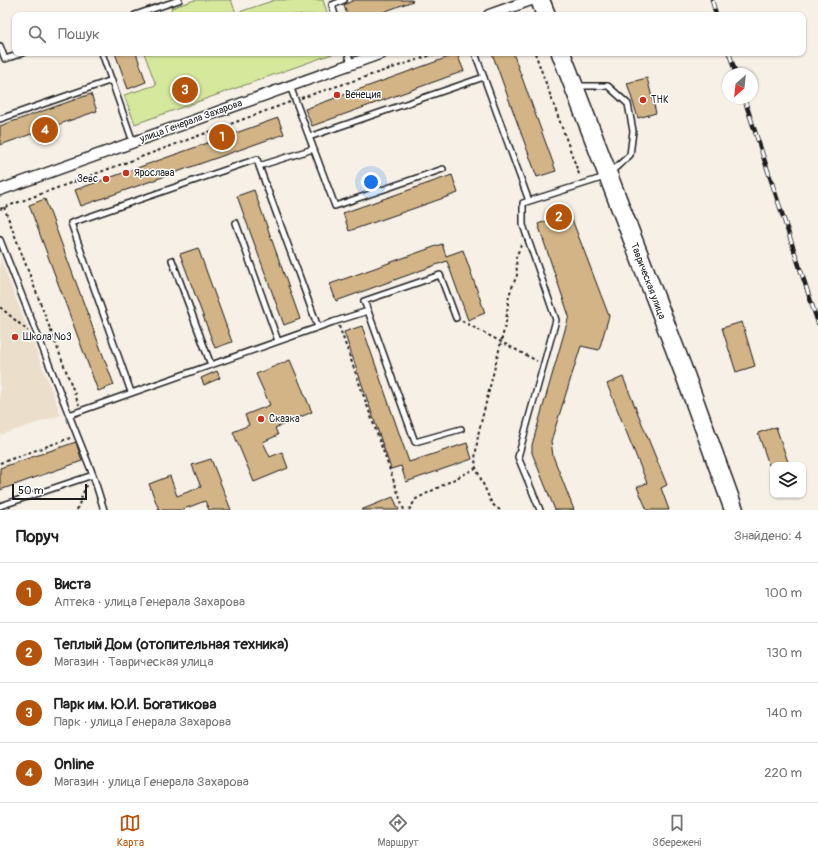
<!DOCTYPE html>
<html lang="uk">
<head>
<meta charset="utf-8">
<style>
  :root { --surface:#fff; --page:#f6f6f6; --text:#222; --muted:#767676; --line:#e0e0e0; --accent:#b45309 }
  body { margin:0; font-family:Pangolin,sans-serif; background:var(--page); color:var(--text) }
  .controls { position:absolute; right:12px; bottom:12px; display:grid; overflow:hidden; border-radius:8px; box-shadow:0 1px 3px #0004 }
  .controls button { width:36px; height:36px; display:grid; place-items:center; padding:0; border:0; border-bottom:1px solid var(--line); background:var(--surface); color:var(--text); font:20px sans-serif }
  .compass { position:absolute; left:722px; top:68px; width:36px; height:36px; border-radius:50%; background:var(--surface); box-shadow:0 1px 3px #0004; rotate:207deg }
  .scale { position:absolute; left:12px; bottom:10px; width:75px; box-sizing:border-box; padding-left:4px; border:2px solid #1c1c1c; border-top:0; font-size:11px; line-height:14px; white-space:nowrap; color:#1c1c1c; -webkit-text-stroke:3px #fff; paint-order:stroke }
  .you { position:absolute; left:371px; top:182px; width:14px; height:14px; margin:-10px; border:3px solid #fff; border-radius:50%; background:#1a73e8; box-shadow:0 0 0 6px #1a73e833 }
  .badge { display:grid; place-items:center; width:26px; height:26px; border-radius:50%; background:var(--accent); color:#fff; font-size:13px; font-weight:700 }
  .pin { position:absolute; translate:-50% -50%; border:2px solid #fff; box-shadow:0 1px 4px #0006 }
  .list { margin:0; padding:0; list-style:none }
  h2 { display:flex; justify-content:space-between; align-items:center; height:52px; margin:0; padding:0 16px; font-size:17px }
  h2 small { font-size:13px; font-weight:400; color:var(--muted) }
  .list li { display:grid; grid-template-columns:26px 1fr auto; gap:12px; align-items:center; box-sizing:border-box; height:60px; padding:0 16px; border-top:1px solid var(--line) }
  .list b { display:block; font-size:15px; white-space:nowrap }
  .list p { margin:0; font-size:13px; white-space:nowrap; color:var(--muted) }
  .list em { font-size:13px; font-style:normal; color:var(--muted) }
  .icon { flex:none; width:22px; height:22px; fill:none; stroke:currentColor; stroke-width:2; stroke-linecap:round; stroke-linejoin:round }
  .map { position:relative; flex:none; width:818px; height:510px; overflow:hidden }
  .search { position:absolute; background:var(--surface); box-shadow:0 1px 3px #0004; left:12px; right:12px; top:12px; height:44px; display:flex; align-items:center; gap:10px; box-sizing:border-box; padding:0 14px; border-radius:8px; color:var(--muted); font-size:15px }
  .sheet { height:292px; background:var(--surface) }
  nav { display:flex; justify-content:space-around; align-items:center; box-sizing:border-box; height:56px; border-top:1px solid var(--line); background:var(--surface); font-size:11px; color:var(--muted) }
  nav a { display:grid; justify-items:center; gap:2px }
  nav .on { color:var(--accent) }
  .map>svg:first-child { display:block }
</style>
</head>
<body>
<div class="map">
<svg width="818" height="510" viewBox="0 0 818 510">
  <rect width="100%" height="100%" fill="#f6f0e7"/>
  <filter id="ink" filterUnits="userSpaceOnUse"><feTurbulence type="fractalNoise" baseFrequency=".025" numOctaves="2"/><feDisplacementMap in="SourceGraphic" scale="8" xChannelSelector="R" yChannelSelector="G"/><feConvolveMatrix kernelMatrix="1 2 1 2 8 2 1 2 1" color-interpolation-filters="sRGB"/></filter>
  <g filter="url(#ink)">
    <path fill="#ebdeca" d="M0,258L61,415L0,435Z"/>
    <path fill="#d6e89c" stroke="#79825c" d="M195,0H231L236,13L275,0H323L328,15H173L171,8Z
      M144,53H335L135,124L124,95L156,85Z"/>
    <path fill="#d2b486" stroke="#1c1c1c" d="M354,0H412L413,1L375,15H347L344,5Z
      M115,53H136L146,82L128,89Z
      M492,53H513L556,171L537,177Z
      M457,54L464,71L312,126L305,109Z
      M647,78L656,113L638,118L627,83Z
      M91,94L97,111L0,145V126Z
      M278,118L284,134L81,206L75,190Z
      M452,175L458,193L349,231L343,213Z
      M254,190L300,319L284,325L237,196Z
      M45,199L114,385L98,391L29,205Z
      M568,209L609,316L599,350L581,346L551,441L553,456L574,510H555L532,453V445L569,316L538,224L557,217L560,212Z
      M442,244L446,256L463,250L485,313L468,320L447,261L336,301L330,284Z
      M198,248L232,342L215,348L180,254Z
      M742,322L755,366L736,372L722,328Z
      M362,326L409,462L467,443L472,459L406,482L401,466L391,469L344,332Z
      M290,360L312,412L275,428L278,435L263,442L270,457L282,452L288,468L254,482L233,432L249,425L245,415L270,405L256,374Z
      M217,371L220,378L204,385L201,378Z
      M623,377L667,485L661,488L669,510H647L637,487L647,483L607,384Z
      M776,427L789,465H769L758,433Z
      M76,442L82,461L0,490V468Z
      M211,459L231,510H209L205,501L181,510H159L149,484L170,476L177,496L201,487L192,465Z
      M393,497L399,510H361Z"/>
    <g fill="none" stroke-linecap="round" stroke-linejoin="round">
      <g stroke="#1c1c1c" stroke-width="8">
        <path id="lane" d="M135,15L179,0
          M335,15L332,5L344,0
          M0,46L5,59L23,53
          M102,53L133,142
          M348,53L351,64
          M475,53L529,201
          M290,86L335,206L443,169
          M577,86H608L628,104L633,131L630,155L611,172
          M0,119L112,80
          M309,137L484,77
          M259,166L318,327
          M236,223L278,341
          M0,240L69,415L333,322L368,311L364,301L440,275L456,318
          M172,260L211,365
          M368,311L415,442L461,429
          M131,392L71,223L257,159L259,166L313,149
          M69,415L93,475
          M0,506L93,475L104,510
          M540,510L518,457L556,320L523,225V203L605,177"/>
      </g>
      <g stroke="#1c1c1c" stroke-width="13">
        <path id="street" d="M489,15L531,0
          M0,190L382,53"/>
      </g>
      <g stroke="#1c1c1c" stroke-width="21">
        <path id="highway" d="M540,0L546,15
          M561,53L685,375L734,510"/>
      </g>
      <path stroke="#1c1c1c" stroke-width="2" stroke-dasharray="3 3" stroke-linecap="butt" d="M535,53L580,177
        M301,98L438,53
        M4,207L79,405
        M0,209L290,102
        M0,307L28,331
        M462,321L537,361
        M339,326L404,510
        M0,463L70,438
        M77,510L86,485
        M409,510L416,499L476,468
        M500,510L492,504L476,468L475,459L478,435L506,322L509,295L517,275L516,257L522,243"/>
      <use href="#lane" stroke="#fff" stroke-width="5"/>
      <use href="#street" stroke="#fff" stroke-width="10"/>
      <use href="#highway" stroke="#fff" stroke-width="18"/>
      <g stroke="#1c1c1c" stroke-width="4.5">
        <path id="rail" d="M712,0L716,15
          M729,53L736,74
          M744,98L818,323"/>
      </g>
      <use href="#rail" stroke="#fff" stroke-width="3" stroke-dasharray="9" stroke-linecap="butt"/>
    </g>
  </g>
  <g fill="#c8321e" stroke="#fff" stroke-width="1.5">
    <circle cx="337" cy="95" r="4"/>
    <circle cx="643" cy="100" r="4"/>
    <circle cx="126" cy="173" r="4"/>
    <circle cx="106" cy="179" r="4"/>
    <circle cx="15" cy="337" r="4"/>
    <circle cx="261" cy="419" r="4"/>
  </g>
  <g text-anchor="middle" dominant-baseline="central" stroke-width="3" stroke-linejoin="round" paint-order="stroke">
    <g font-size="10" fill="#1c1c1c" stroke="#fff" text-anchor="start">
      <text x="345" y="95">Венеция</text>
      <text x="651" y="100">ТНК</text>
      <text x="134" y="173">Ярослава</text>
      <text x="98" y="179" text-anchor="end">Зевс</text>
      <text x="23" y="337">Школа №3</text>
      <text x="269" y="419">Сказка</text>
    </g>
    <g font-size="10" fill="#1c1c1c" stroke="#fff">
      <text transform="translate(191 121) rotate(-20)">улица Генерала Захарова</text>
      <text transform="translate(648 281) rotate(69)">Таврическая улица</text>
    </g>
  </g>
</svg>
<div class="controls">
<button><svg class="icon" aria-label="layers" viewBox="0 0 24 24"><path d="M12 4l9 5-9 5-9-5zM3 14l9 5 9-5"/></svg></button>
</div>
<svg class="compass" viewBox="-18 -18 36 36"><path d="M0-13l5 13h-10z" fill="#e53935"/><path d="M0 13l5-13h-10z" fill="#767676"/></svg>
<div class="scale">50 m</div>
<div class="you"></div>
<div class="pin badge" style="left:222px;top:137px">1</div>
<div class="pin badge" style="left:559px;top:217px">2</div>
<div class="pin badge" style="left:185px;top:90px">3</div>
<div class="pin badge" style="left:45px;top:130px">4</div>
<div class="search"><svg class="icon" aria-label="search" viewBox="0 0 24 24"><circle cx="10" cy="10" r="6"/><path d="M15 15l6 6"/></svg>Пошук</div>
</div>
<section class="sheet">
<h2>Поруч<small>Знайдено: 4</small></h2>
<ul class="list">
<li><span class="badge">1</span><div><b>Виста</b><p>Аптека · улица Генерала Захарова</p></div><em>100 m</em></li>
<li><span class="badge">2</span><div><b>Теплый Дом (отопительная техника)</b><p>Магазин · Таврическая улица</p></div><em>130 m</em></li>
<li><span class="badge">3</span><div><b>Парк им. Ю.И. Богатикова</b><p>Парк · улица Генерала Захарова</p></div><em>140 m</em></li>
<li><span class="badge">4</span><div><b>Online</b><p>Магазин · улица Генерала Захарова</p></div><em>220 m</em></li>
</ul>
</section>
<nav>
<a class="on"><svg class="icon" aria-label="map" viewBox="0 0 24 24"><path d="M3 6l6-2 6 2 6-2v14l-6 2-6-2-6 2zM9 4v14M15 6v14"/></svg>Карта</a>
<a><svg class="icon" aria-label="directions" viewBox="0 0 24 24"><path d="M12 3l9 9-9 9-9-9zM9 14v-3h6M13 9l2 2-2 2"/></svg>Маршрут</a>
<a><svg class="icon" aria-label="saved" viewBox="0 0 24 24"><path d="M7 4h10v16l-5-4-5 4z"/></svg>Збережені</a>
</nav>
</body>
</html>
